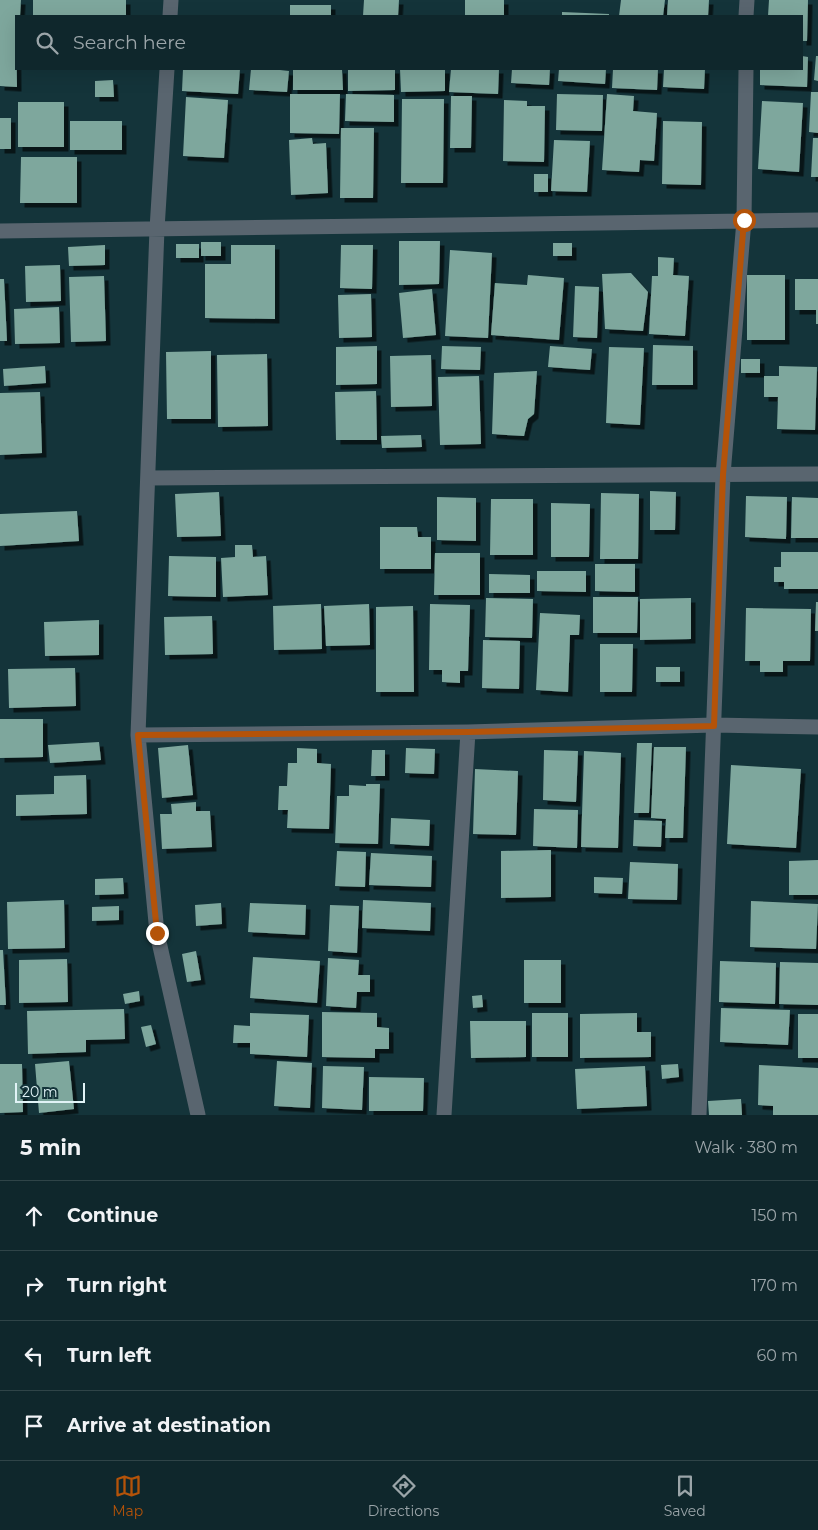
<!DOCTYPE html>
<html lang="en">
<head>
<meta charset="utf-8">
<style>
  :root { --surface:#0f272c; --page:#182f34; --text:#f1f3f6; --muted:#9ba5a9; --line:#2f4448; --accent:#b45309 }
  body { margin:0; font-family:Montserrat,sans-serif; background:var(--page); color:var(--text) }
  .scale { position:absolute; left:15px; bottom:12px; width:70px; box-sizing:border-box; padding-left:5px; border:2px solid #e1f3f6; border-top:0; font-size:14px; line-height:18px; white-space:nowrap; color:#e1f3f6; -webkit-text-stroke:4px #14343a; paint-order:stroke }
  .stop { position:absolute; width:15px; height:15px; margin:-11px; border:4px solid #b45309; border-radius:50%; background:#fff }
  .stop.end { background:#b45309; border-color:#fff; box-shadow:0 1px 5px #0008 }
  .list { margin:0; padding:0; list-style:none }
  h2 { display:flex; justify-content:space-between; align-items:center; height:65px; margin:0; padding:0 20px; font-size:21px }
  h2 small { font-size:16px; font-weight:400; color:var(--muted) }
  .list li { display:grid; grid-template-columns:32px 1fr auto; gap:15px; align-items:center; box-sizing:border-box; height:70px; padding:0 20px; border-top:1px solid var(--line) }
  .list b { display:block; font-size:19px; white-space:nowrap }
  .list em { font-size:16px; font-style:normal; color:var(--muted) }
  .icon { flex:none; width:28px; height:28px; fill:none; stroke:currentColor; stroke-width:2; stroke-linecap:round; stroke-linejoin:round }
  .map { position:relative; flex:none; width:818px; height:1115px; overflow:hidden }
  .search { position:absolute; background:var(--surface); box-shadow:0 5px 20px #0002; left:15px; right:15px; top:15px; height:55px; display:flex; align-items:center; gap:12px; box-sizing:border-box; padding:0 18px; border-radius:0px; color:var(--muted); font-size:19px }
  .sheet { height:345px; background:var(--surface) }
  nav { display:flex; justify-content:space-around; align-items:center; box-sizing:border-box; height:70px; border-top:1px solid var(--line); background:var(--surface); font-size:14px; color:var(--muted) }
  nav a { display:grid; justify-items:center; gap:2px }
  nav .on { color:var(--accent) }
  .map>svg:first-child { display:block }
</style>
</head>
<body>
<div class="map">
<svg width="818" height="1115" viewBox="0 0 818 1115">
  <defs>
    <filter id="shadow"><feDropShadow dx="4.5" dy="4.5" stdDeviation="0" flood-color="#0009"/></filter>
  </defs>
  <rect width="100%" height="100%" fill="#14343a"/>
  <path fill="#7ea79d" filter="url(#shadow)" d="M0,0H21L20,16H16L17,87L0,86Z
    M33,0H126V16H33Z
    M364,0H399L398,16H363Z
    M465,0H504V16H465Z
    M621,0H665L663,16H619Z
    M668,0H709L708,16H667Z
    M769,0H808L807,41H802V16H768Z
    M290,5H331V16H290Z
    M562,12L609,14V16H562Z
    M802,56L808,57L807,87L760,85V69H802Z
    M816,56H818V81L814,80Z
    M183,69H240L238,94L182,91Z
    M251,69H280V70L289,71L287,92L249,90Z
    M342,69L343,90H293V70Z
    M348,69H395V90L348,91Z
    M400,69H445V91L401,92Z
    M451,69H499L498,94L449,92Z
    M512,69L528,70V69H550L549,85L511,83Z
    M559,69H606L605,84L558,81Z
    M613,69H658L657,90L612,88Z
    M664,69H705L704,89L663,87Z
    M113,80L114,97H95V81Z
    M811,92H818V133L809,132Z
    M290,94H340L339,134L290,133Z
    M346,94L394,95V122L345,121Z
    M557,94L603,95L602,131L556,130Z
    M607,94L634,96L633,111L657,113L654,161L640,160L639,172L602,170Z
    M451,96H472L471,148H450Z
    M186,97L228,100L224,158L183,156Z
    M402,99H444L443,183H401Z
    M504,100L527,101V106H545L544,162L503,161Z
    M762,101L803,103L799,172L758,169Z
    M18,102H64V147H18Z
    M0,118H11V149H0Z
    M70,121H122V150H70Z
    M663,121L702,122L701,185L662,184Z
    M341,128H374L373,198H340Z
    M312,138L313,144L326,143L328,193L291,195L289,140Z
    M813,138H818V177H811Z
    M554,140L590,141L587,192L551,191Z
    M21,157H77V203H20Z
    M534,174H548V192H534Z
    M399,241H440L439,284L399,285Z
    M201,242H221V256H201Z
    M553,243H572V256H553Z
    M176,244H199V258H176Z
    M105,245V265L69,266L68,247Z
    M231,245H275V319L205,318V264H231Z
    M341,245H373L372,289L340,288Z
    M450,250L492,253L488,338L445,336Z
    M658,257L674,258L673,275L689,276L685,336L649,334L652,276H658Z
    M60,265L61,301L26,302L25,266Z
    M631,273L648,292L643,331L605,329L602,274Z
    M528,275L564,278L559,340L491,335L495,283L527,285Z
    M747,275H785V340H747Z
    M104,276L106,341L71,342L69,277Z
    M0,279H4L7,341H0Z
    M795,279H818V324H816V310H795Z
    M575,286L599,287L597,338L573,337Z
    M432,289L436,335L403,338L399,293Z
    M371,294L372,337L339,338L338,295Z
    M59,307L60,343L15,344L14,309Z
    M653,345L693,346V385H652Z
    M377,346V384L336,385V347Z
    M442,346L481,347L480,370L441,369Z
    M550,346L592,349L590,370L548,367Z
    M609,347L644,348L640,425L606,423Z
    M211,351V419H167L166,352Z
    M267,354L268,426L218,427L217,355Z
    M431,355L432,406L391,407L390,356Z
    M741,359H760V373H741Z
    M45,366L46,383L4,386L3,369Z
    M779,366L817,367L815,430L777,429L778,397H764V376H779Z
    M537,371L534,414L528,419L524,436L492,434L494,373Z
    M479,376L481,444L440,445L438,377Z
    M376,391L377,440H336L335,392Z
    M40,392L42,453L0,455V393Z
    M421,435L422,447L382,448L381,436Z
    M650,491L676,492L675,530H650Z
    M219,492L221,536L177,537L175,494Z
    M601,493L639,494L638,559H600Z
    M746,496L787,497L786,539L745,537Z
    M437,497L476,498V541L437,540Z
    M792,497L818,498V538H791Z
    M491,499H533V555H490Z
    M551,503L590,504L589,557H551Z
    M77,511L79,541L0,546V514Z
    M380,527H417L418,537H431V569H380Z
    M235,545H252L253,557L266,556L268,595L223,597L221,558L235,557Z
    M781,552H818V589H784V582H774V567H781Z
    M435,553H480V595H434Z
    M169,556L216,557V597L168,596Z
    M595,564H635V592L595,591Z
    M537,571H586V592L537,591Z
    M489,574L530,575V593H489Z
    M593,597H638L637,633H593Z
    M486,598L533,599L532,638L485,637Z
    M691,598V639L640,640V599Z
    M816,602H818V631H815Z
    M321,604L322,649L274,650L273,606Z
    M369,604L370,645L326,646L324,606Z
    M430,604L470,605L468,671H460V683L442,682V670H429Z
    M413,606L414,692H376V607Z
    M746,608L811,609L810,661H783V672H760V661H745Z
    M540,613L580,615L579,635H570L568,692L536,690Z
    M212,616L213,654L165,655L164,617Z
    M99,620V655L45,656L44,622Z
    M483,640L520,641L519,689L482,688Z
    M600,644H633L632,692H600Z
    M656,667H680V682H656Z
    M75,668L76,706L9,708L8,669Z
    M0,719H43V757L0,758Z
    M99,742L101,760L50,763L48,745Z
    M637,743H652L649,813H634Z
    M188,745L193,795L162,798L158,748Z
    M654,747H686L683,838H665L666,819L651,818Z
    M297,748L317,749V763L331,764L329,829L287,828L288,810H278L279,786H287L288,763H297Z
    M406,748L435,749L434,774L405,773Z
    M372,750H385V776H371Z
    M544,750L578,751L576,802L543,800Z
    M584,751L621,753L618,848L581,847Z
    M731,765L801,769L796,848L727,844Z
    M475,769L518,771L516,835L473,834Z
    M86,775L87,814L16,816V795L54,794V776Z
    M366,784H380L378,844L335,843L337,796H349V785L366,786Z
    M196,802V811H210L212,847L162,849L160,814H172L171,804Z
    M534,809L578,810L577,848L533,846Z
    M391,818L430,820L429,846L390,844Z
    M634,820L662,821L661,847L633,846Z
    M551,850V897L501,898V851Z
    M337,851L366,852L365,887L335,886Z
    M371,853L432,856L431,887L369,885Z
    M818,860V895H789V861Z
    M630,862L678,864L677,900L628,899Z
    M594,877L623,878L622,894L594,893Z
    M123,878L124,894L95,895V879Z
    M64,900L65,948L8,949L7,902Z
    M363,900L431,903L430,931L362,928Z
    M751,901L818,904L816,949L750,947Z
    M221,903L222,924L196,926L195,905Z
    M250,903L306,905L305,935L248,932Z
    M330,905L359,906L357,953L328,951Z
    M119,906V920L92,921V907Z
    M0,950H3L6,1005H0Z
    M196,951L201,980L187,982L182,954Z
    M253,957L320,961L317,1003L250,998Z
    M328,958L359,960L358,975H370V992H357L356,1008L326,1006Z
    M67,959L68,1002L19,1003V960Z
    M524,960H561V1003H524Z
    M720,961L776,963L775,1004L719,1002Z
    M780,962L818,963V1005L779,1004Z
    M139,991L140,1001L125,1004L123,994Z
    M482,995L483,1007L473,1008L472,996Z
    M721,1008L790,1010L788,1045L720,1042Z
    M124,1009L125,1039L86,1040V1052L28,1054L27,1011Z
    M322,1012L377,1013V1027L389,1028V1049H375V1058L322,1057Z
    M250,1013L309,1015L307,1057L250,1054V1043H233L234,1025L250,1026Z
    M532,1013H568V1057H532Z
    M637,1013V1032H651V1057L580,1058V1014Z
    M798,1014H818V1058H798Z
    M470,1021H526V1057L471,1058Z
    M151,1025L156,1044L146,1047L141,1027Z
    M69,1061L74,1109L39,1113L35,1064Z
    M277,1061L312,1063L310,1108L274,1106Z
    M0,1064H22L23,1112L0,1113Z
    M678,1064L679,1077L662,1079L661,1065Z
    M759,1065L818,1068V1115H773V1106L758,1105Z
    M323,1066L364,1067L362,1110L322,1108Z
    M645,1066L647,1106L577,1109L575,1069Z
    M369,1077L424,1078L423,1111H369Z
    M741,1099L742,1115H709L708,1101Z"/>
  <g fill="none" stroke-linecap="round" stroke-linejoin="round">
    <path stroke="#59656f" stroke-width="15" d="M170,16L171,0
      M746,16L747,0
      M167,69L157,229L138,735L157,933L198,1115
      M0,231L818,220
      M148,478L818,474
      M138,735L468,732L714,725L818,727
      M444,1115L468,732
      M699,1115L723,475L744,220L746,69"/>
  </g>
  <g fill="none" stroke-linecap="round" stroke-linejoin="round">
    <path stroke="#b45309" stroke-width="6" d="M157,933L138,735L468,732L714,726L723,475L744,220"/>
  </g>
</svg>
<div class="scale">20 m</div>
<div class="stop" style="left:744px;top:220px"></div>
<div class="stop end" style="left:157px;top:933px"></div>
<div class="search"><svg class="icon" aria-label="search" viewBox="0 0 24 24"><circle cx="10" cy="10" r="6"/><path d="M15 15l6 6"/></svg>Search here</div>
</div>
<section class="sheet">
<h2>5 min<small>Walk · 380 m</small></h2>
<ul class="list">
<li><svg class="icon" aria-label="ahead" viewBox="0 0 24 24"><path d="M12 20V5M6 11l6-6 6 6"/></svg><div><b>Continue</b></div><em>150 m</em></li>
<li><svg class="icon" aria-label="right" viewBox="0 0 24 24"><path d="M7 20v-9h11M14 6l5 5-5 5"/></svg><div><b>Turn right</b></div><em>170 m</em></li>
<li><svg class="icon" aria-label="left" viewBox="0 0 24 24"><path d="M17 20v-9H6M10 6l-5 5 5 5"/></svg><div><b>Turn left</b></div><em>60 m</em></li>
<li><svg class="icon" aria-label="arrive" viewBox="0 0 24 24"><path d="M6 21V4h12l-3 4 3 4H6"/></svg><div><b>Arrive at destination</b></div></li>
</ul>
</section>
<nav>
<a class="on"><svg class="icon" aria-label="map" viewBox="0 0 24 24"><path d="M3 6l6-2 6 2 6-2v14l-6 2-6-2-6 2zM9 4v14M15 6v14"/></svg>Map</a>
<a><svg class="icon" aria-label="directions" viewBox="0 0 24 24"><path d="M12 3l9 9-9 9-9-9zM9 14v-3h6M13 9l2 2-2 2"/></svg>Directions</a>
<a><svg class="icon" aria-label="saved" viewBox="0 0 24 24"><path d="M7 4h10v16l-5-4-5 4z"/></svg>Saved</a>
</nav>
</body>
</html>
